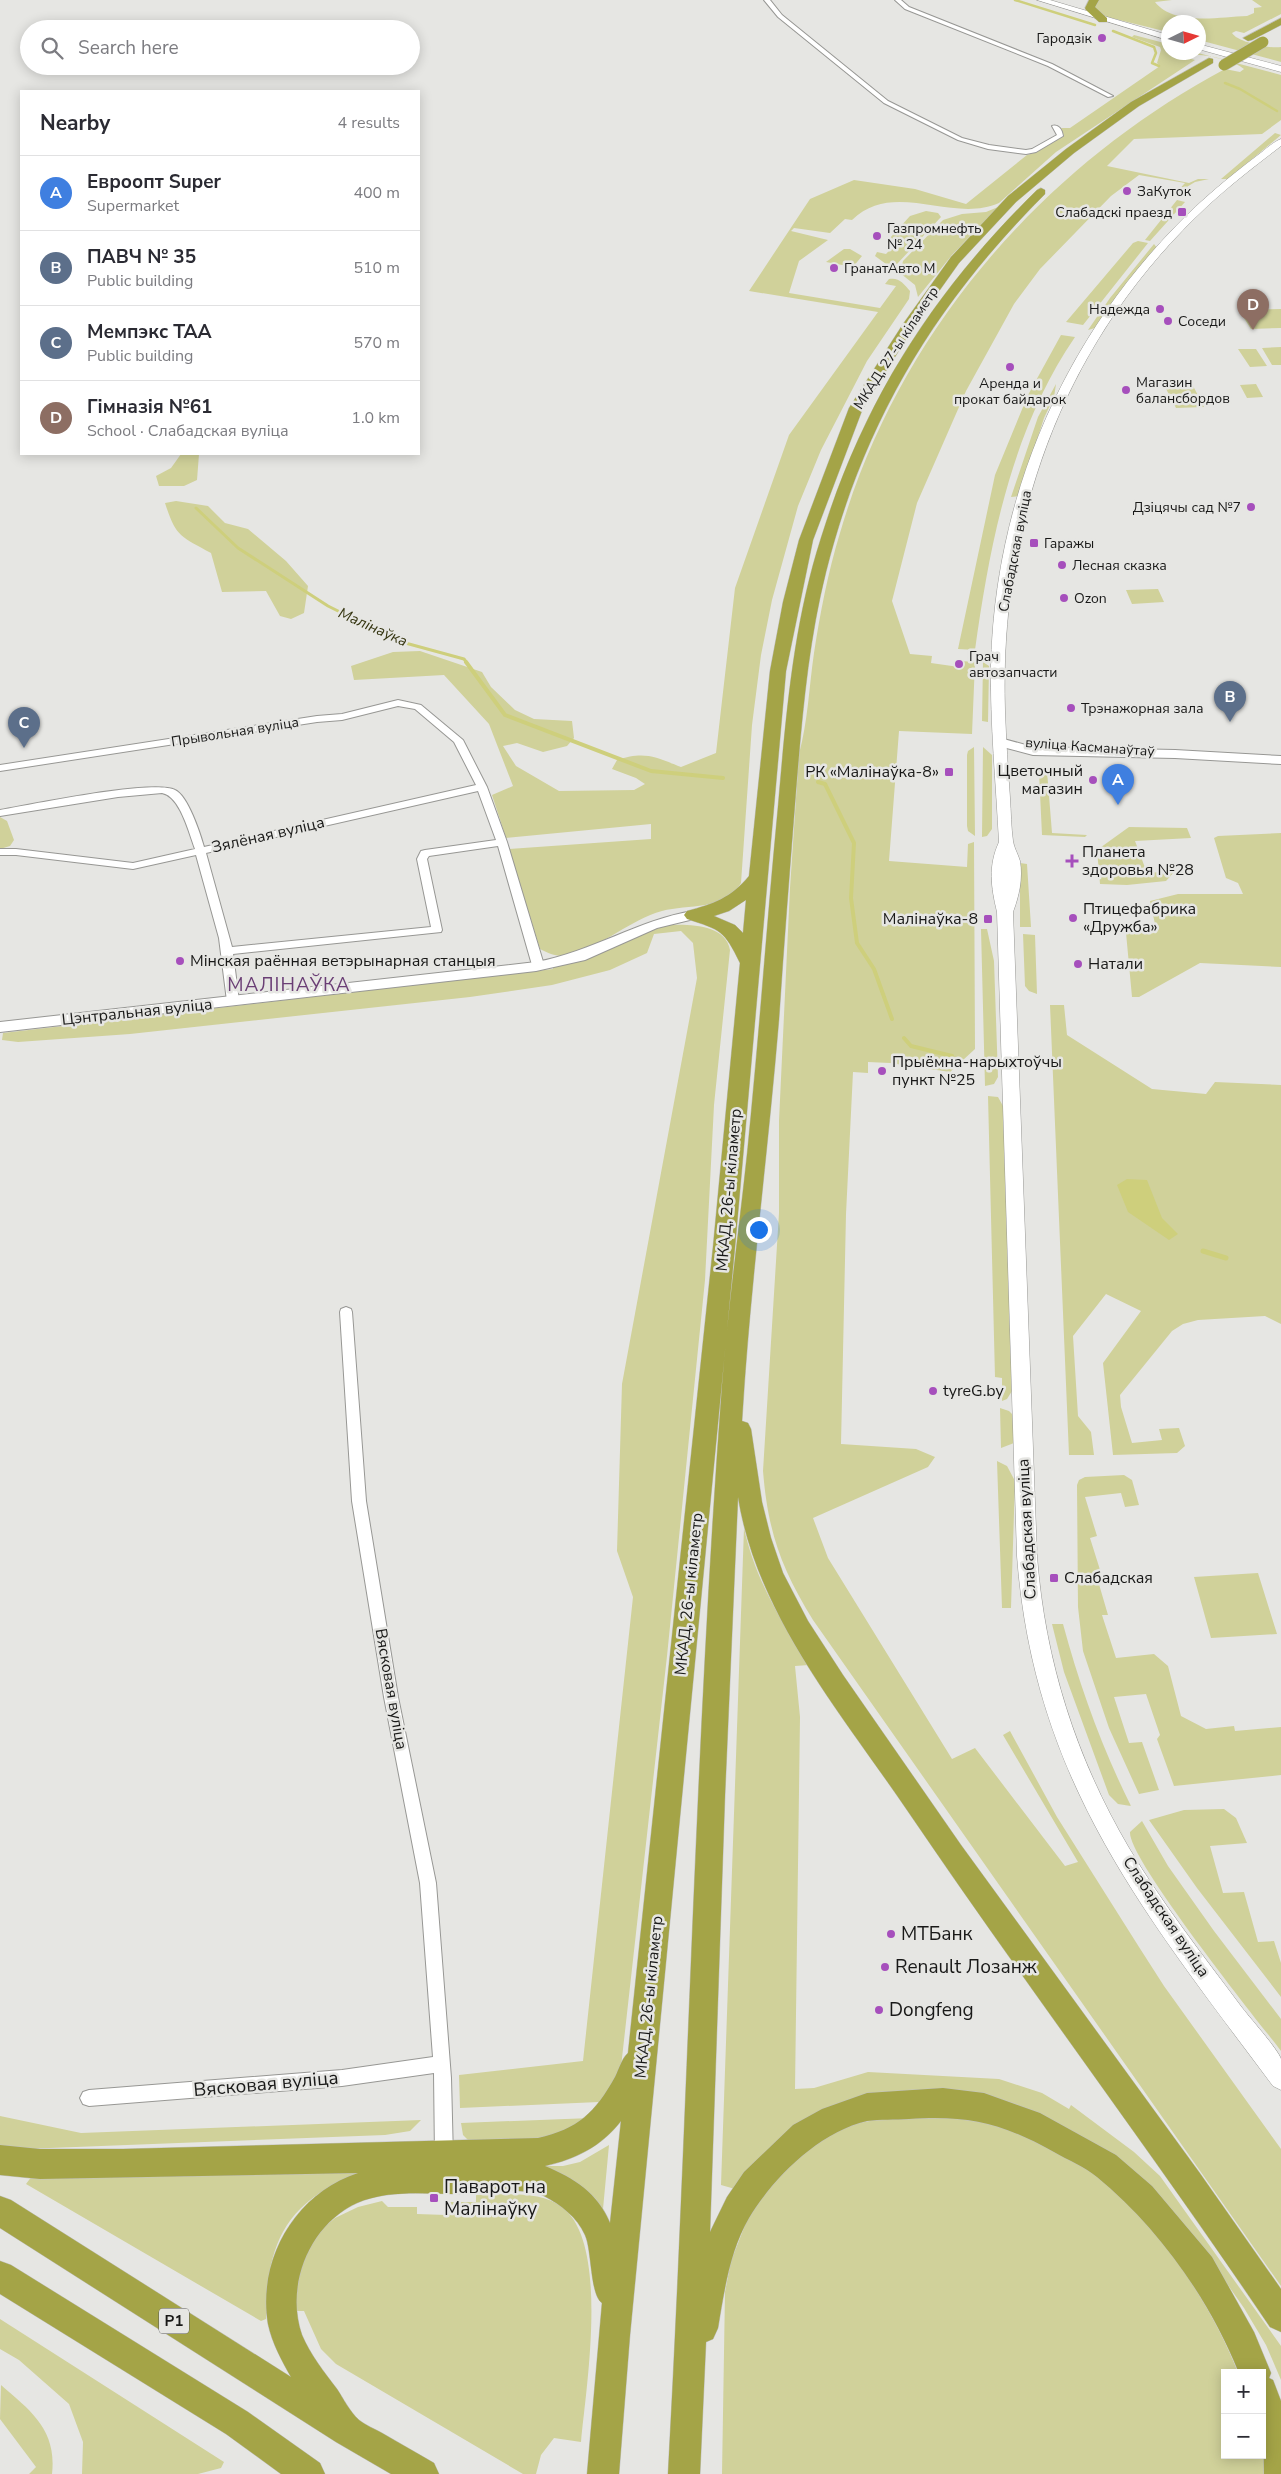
<!DOCTYPE html>
<html lang="en">
<head>
<meta charset="utf-8">
<style>
  :root { --surface:#fff; --page:#f2f2f3; --text:#2b2b33; --muted:#7c7c81; --line:#e1e1e2; --accent:#2563eb }
  body { margin:0; font-family:"Nunito Sans",sans-serif; background:var(--page); color:var(--text) }
  .controls { position:absolute; right:15px; bottom:15px; display:grid; overflow:hidden; border-radius:0px; box-shadow:0 2px 12px #0003 }
  .controls button { width:45px; height:45px; display:grid; place-items:center; padding:0; border:0; border-bottom:1px solid var(--line); background:var(--surface); color:var(--text); font:25px sans-serif }
  .compass { position:absolute; left:1161px; top:15px; width:45px; height:45px; border-radius:50%; background:var(--surface); box-shadow:0 2px 12px #0003; rotate:85deg }
  .you { position:absolute; left:758px; top:1229px; width:18px; height:18px; margin:-12px; border:4px solid #fff; border-radius:50%; background:#1a73e8; box-shadow:0 0 0 8px #1a73e833 }
  .badge { display:grid; place-items:center; width:32px; height:32px; border-radius:50%; background:var(--accent); color:#fff; font-size:16px; font-weight:700 }
  .pin { position:absolute; translate:-50% -41px; filter:drop-shadow(0 1px 2px #0008) }
  .pin::after { content:''; position:absolute; top:26px; width:18px; height:15px; background:inherit; clip-path:polygon(0 0,100% 0,50% 100%) }
  .list { margin:0; padding:0; list-style:none }
  h2 { display:flex; justify-content:space-between; align-items:center; height:65px; margin:0; padding:0 20px; font-size:21px }
  h2 small { font-size:16px; font-weight:400; color:var(--muted) }
  .list li { display:grid; grid-template-columns:32px 1fr auto; gap:15px; align-items:center; box-sizing:border-box; height:75px; padding:0 20px; border-top:1px solid var(--line) }
  .list b { display:block; font-size:19px; white-space:nowrap }
  .list p { margin:0; font-size:16px; white-space:nowrap; color:var(--muted) }
  .list em { font-size:16px; font-style:normal; color:var(--muted) }
  .icon { flex:none; width:28px; height:28px; fill:none; stroke:currentColor; stroke-width:2; stroke-linecap:round; stroke-linejoin:round }
  .map { position:relative; flex:none; width:1281px; height:2474px; overflow:hidden }
  .search { position:absolute; background:var(--surface); box-shadow:0 2px 12px #0003; left:20px; top:20px; width:400px; height:55px; display:flex; align-items:center; gap:12px; box-sizing:border-box; padding:0 18px; border-radius:28px; color:var(--muted); font-size:19px }
  .panel { position:absolute; background:var(--surface); box-shadow:0 2px 12px #0003; left:20px; top:90px; width:400px; height:365px; border-radius:0px }
  .map>svg:first-child { display:block }
</style>
</head>
<body>
<div class="map">
<svg width="1281" height="2474" viewBox="0 0 1281 2474">
  <rect width="100%" height="100%" fill="#e6e6e3"/>
  <path fill="#d0d19a" d="M1098,0H1172L1155,2C1174,26 1218,17 1247,16L1254,13V8L1262,7L1252,0H1281V14L1244,33L1236,31L1232,33C1237,42 1270,49 1281,47V62L1199,40L1198,22H1168V32L1107,17L1094,8Z
    M1134,35L1168,44V52L1198,53L1281,75V120L1262,134L1134,139L1107,166L1189,183L1198,179H1209L1195,182L1175,194L1169,193L1175,194L1185,183L1139,175L1111,196L1040,269L1014,304L966,391L917,503L892,601L910,654L932,656L931,663L959,667L961,661L975,662L972,734L899,731L889,861L967,867L968,844L974,842L975,1049L950,1072L890,1063L868,1062V1073L853,1072L846,1214L841,1444L916,1449L935,1457L928,1467L813,1518L828,1558L952,1759L975,1748L1065,1866L1078,1862L1003,1735L1010,1731L1057,1817L1139,1947L1164,1986L1281,2149V2286L813,1620C781,1568 768,1532 763,1471L779,1213V1121L790,888L799,754C808,721 809,687 814,653C820,614 828,572 840,533C898,333 1042,167 1225,69L1240,72L1244,69C1233,60 1198,51 1185,57L1195,60L1056,152L999,203C952,224 894,179 852,220L845,219L830,233L794,228L791,231L828,240L799,261L789,293L880,308L896,286L885,284L889,279C899,277 904,284 910,291L909,299L867,361L821,450L798,506L772,600L761,655L752,725L741,883C725,911 688,904 662,911C630,920 604,945 573,954C559,958 552,955 540,949L509,849L651,839V824L506,838L492,795L513,786L489,724L444,675L354,680L351,666L393,652L420,651L482,672L491,687L515,710L534,719L572,721L574,738L567,746L543,752L517,743L503,746L516,766L559,791L634,790L645,784L636,778L612,769L617,760C645,751 655,757 681,767L716,753L735,588L789,435L878,312L749,291L810,199L854,180L915,189L966,204L1027,155L1037,152L1064,136L1061,128H1070L1160,66L1157,63L1161,50L1160,47L1132,37Z
    M1275,133L1281,135L1228,179H1221Z
    M1177,200L1185,202L1150,241L1145,240Z
    M998,207L952,255L918,297L915,285L900,273L903,261L943,220L962,214L986,212Z
    M926,211L938,213L941,217L897,264H886L875,256L877,252L886,254L899,240L890,238L910,216Z
    M1138,241L1148,243L1083,325L1066,322L1133,243Z
    M1154,244L1157,248L1114,300L1095,328L1088,330L1110,298Z
    M844,249H850L862,256L853,267L826,262Z
    M1281,309V328L1251,329L1239,310Z
    M1061,335L1075,337C1012,429 990,542 975,650L958,649L995,475L1028,395Z
    M1281,347V365H1272L1262,348Z
    M1238,349H1256L1267,366L1250,367Z
    M1191,382L1204,407L1176,408L1163,383Z
    M1056,384L1054,397L1044,418L1019,496L1011,497L1038,417Z
    M1256,384L1263,397L1247,398L1240,385Z
    M181,454H199L197,480L184,486H159L156,476L171,468Z
    M176,501L208,506L225,523L248,529L286,561L308,586L304,613L291,619L280,616L266,591L222,592L211,553C180,536 176,537 165,503Z
    M1158,589L1164,602L1132,604L1126,590Z
    M983,662L989,666L988,722L982,721Z
    M974,747L975,836L968,831L967,826V755L968,751Z
    M983,747L992,755V829L987,836L982,837Z
    M1048,768H1058V771H1047L1052,833L1087,835L1085,837L1042,835L1039,772Z
    M0,817L7,821L14,840L10,846L0,849Z
    M1129,827L1187,828L1191,838L1135,841L1147,873L1175,871L1166,881L1127,885L1100,884L1097,850Z
    M1281,833V967L1200,963L1139,997H1132L1125,922L1155,924L1150,901L1178,894H1243L1238,883L1226,878L1214,838L1218,836Z
    M1020,863L1027,864L1031,927H1020Z
    M668,925C688,924 726,924 730,950L714,1105L705,1280L667,1656L621,2067L614,2093L577,2138L471,2143L463,2135L461,2123L591,2118L599,2102L460,2108L459,2075L583,2061L633,1597L617,1551L622,1384L697,978L693,943L681,931L654,934L647,953L610,970L552,985L470,997L130,1034L18,1042L2,1040L3,1033L553,969V966Z
    M981,929H987L994,961L998,1077L994,1084L985,1086Z
    M1023,934L1035,935L1037,994L1029,991L1025,986Z
    M1050,1005H1064L1067,1035L1152,1089L1206,1094L1215,1082L1281,1085V1324L1265,1316L1198,1320L1183,1324L1172,1331L1120,1395L1121,1407L1132,1443L1162,1440L1159,1429L1179,1428L1185,1446L1177,1453L1113,1455L1103,1363L1141,1311L1106,1294L1073,1336L1078,1416L1091,1432L1094,1455H1069Z
    M988,1096L998,1097L1003,1106L1012,1391L1007,1399L1002,1401V1378L995,1377Z
    M1000,1408L1009,1411L1013,1415L1014,1443L1001,1448Z
    M997,1461L1007,1466L1015,1481L1011,1608H1002Z
    M1124,1475L1132,1480L1139,1505L1125,1507L1121,1493L1085,1497L1097,1536L1090,1538L1101,1573L1096,1574L1108,1615H1102L1116,1658L1154,1654L1168,1666L1181,1716L1206,1729L1234,1726L1235,1731L1281,1727V1775L1174,1786L1157,1739L1160,1735L1146,1694L1114,1697L1129,1743L1142,1742L1159,1790L1139,1794L1109,1728L1083,1651L1078,1607L1077,1485L1079,1480L1085,1477Z
    M744,1528C755,1579 781,1621 809,1665L795,1666L800,1717L795,2089L814,2088L868,2072L999,2079L1042,2093L1069,2109L1071,2105L1134,2152L1160,2176L1281,2346V2380L1266,2345L1244,2308L1216,2268L1073,2137L894,2096L735,2189L721,2185Z
    M1258,1573L1277,1634L1211,1638L1194,1577Z
    M1052,1624H1063C1080,1687 1102,1748 1131,1806L1118,1804L1109,1795L1064,1672Z
    M1224,1809L1236,1818L1247,1843L1210,1846L1223,1893L1244,1892L1258,1942L1274,1941L1281,1963V1997L1197,1888L1149,1820L1184,1810Z
    M1142,1821L1168,1866L1214,1931L1281,2019V2051C1258,2021 1128,1859 1130,1832Z
    M0,2116L81,2133L421,2120L410,2131L385,2135L24,2149L0,2146Z
    M962,2117C979,2121 998,2123 1014,2130C1036,2140 1061,2152 1082,2165C1146,2205 1212,2303 1238,2373H1225V2455H1262V2445L1266,2474H722L725,2292L731,2261L747,2220L770,2183L812,2143L854,2124L880,2119Z
    M609,2145L603,2209L595,2198L571,2181L483,2166H563L580,2162Z
    M378,2168C362,2175 344,2180 328,2188C275,2218 267,2263 266,2319L261,2321L26,2184L32,2176L169,2177Z
    M476,2195C502,2195 540,2190 562,2207C610,2243 586,2387 581,2442L554,2438L541,2455L536,2474H523L336,2364L321,2349L304,2311H297L293,2288L314,2236L335,2218L358,2207L382,2201L388,2207H417V2214L446,2215L447,2202H476Z
    M0,2319L224,2462L221,2468L198,2474H82L83,2442L69,2404L19,2360L0,2349Z
    M1,2385C31,2411 57,2430 52,2474H29L36,2467L0,2419Z"/>
  <path fill="#cecf7c" d="M1127,1179L1147,1180L1162,1218L1178,1234L1169,1240L1128,1212L1117,1185Z"/>
  <g fill="none" stroke-linecap="round" stroke-linejoin="round">
    <path stroke="#cecf7c" stroke-width="2.5" d="M1015,0L1095,25
      M1113,31L1154,47L1156,53L1152,63L1159,66
      M1225,83L1240,89L1277,111"/>
    <path stroke="#cecf7c" stroke-width="3" d="M196,508L238,548L328,606L398,641L464,659L467,663"/>
    <path stroke="#cecf7c" stroke-width="4" d="M466,662L505,715L651,771L723,778
      M818,782L825,784L854,843L851,898L857,943L874,969L892,1019
      M904,1038L911,1046L952,1056"/>
    <path stroke="#cecf7c" stroke-width="5" d="M1203,1251L1226,1258"/>
    <g stroke="#979794" stroke-width="2">
      <path id="minor" d="M764,0H770L782,15L888,101L962,138L989,145L1026,150L1032,149L1057,135L1052,126C1059,124 1062,130 1063,136L1036,152L1026,154L988,149L958,140L884,103L778,17Z
        M895,0H901L909,7L1052,64L1113,96L1108,97L1048,66L905,9Z
        M398,700L421,705L463,740L487,787L507,842L544,965L542,967L538,969L532,965L498,846L429,856L427,859L442,930L441,932L233,954L239,1001L233,1005L227,1001L219,938L196,855L133,869L16,855H0V849H16L133,863L195,849C189,833 180,796 162,793L118,797L0,816V810C30,805 153,779 175,790C188,796 200,833 204,847L476,785L454,742L415,709L398,706L342,720L317,722L0,771V765L317,716L342,714ZM478,791L496,840L425,850L421,851L417,859L431,927L232,947L206,853Z
        M346,1307L351,1309L352,1312L366,1501L398,1697L436,1883L451,2078L453,2158L450,2164L444,2167L438,2164L435,2158L434,2073L342,2086L89,2106L83,2104L80,2098L83,2092L89,2090L342,2070L433,2057L420,1883L384,1697L352,1501L340,1312L341,1309Z"/>
    </g>
    <g stroke="#979794" stroke-width="2">
      <path id="tertiary" d="M1000,738L1033,747L1175,750L1281,756V764L1175,758L1033,755L995,745L994,742Z
        M693,911L698,912L700,915L698,918L657,928L585,960L536,971L0,1032V1022L536,962C592,952 638,920 693,911Z"/>
    </g>
    <g stroke="#979794" stroke-width="1">
      <path id="secondary" d="M1037,0H1050L1168,35V40Z
        M1198,44L1281,66V72L1198,49Z
        M1281,139V146C1251,169 1221,192 1195,218C1060,350 999,525 1005,711C1006,740 1008,769 1010,798C1011,812 1011,827 1013,841C1014,848 1018,854 1020,861C1023,879 1019,896 1013,912L1037,1556C1045,1661 1076,1758 1129,1848C1162,1903 1202,1954 1240,2005C1248,2016 1278,2049 1281,2059C1281,2068 1281,2081 1281,2090L1273,2086C1144,1913 1034,1781 1017,1556L997,912C991,887 988,866 999,842C996,783 990,724 991,665C995,500 1061,344 1176,226C1201,200 1229,177 1258,155C1265,150 1273,142 1281,139Z"/>
    </g>
    <g stroke="#c3c3c3" stroke-width="1">
      <path id="trunk" d="M1089,0H1099L1095,7L1107,18V22H1099L1086,10L1085,8Z
        M1281,18V25L1252,40L1248,41L1243,38Z
        M1209,58L1213,59V63L1139,106L1074,153L1016,202L959,263L915,325L863,408L813,540L786,671L735,1247L630,2335L619,2474H587L602,2303C590,2295 592,2250 585,2235C577,2217 561,2205 544,2196C524,2186 485,2194 462,2194C429,2194 388,2189 357,2203C309,2225 285,2286 302,2335C310,2354 324,2372 337,2389C343,2398 350,2412 359,2420C365,2425 375,2429 382,2433C399,2443 417,2453 434,2463L439,2474H391L336,2442L0,2228V2196L11,2200L291,2377C282,2361 272,2343 268,2324C257,2259 296,2193 358,2173L40,2179L0,2175V2145L40,2149H123L538,2138C578,2129 595,2113 615,2077C619,2069 622,2058 628,2053L713,1247L740,963C724,930 721,930 687,919L684,915L687,911C713,904 731,898 749,876L770,671L783,602L799,540L849,408L903,324L951,257L1008,196L1066,149L1131,102ZM746,900L743,933L735,925L714,916L729,911ZM621,2121L610,2223C598,2193 574,2178 545,2166C576,2159 602,2146 621,2121Z
        M1041,188L1045,190V194C935,304 864,421 826,572C808,644 802,718 796,791C790,867 784,943 779,1019C768,1153 750,1286 742,1421L748,1423L751,1429L762,1502L771,1538L783,1573L808,1621L843,1675L961,1845L1199,2172L1281,2289V2332L1270,2327C1152,2152 1025,1984 907,1810C841,1713 757,1615 738,1497L725,1795L710,2232L727,2197L744,2172L793,2125L822,2109L867,2093L943,2088L984,2093L1040,2113L1116,2155L1152,2186L1212,2257L1254,2332L1271,2373L1269,2378L1273,2380L1281,2401V2474H1264L1262,2373H1239C1210,2300 1158,2227 1097,2177C1085,2167 1068,2160 1054,2152C1002,2123 968,2115 909,2119C895,2120 880,2119 867,2121C819,2132 773,2178 749,2218C730,2250 724,2292 718,2328L713,2339L706,2342L700,2474H668C688,2111 695,1747 722,1385C729,1294 743,1204 751,1114C761,1011 768,909 778,807C786,716 793,625 821,538C864,399 934,291 1037,190Z
        M0,2261L11,2265L248,2412L320,2463L325,2474H281L226,2434L0,2294Z"/>
    </g>
    <use href="#minor" fill="#fff" fill-rule="evenodd"/>
    <use href="#tertiary" fill="#fff" fill-rule="evenodd"/>
    <use href="#secondary" fill="#fff" fill-rule="evenodd"/>
    <use href="#trunk" fill="#a4a447" fill-rule="evenodd"/>
    <g stroke="#c3c3c3" stroke-width="12" stroke-linecap="butt">
      <path id="trunk-bridge" d="M1224,65L1263,42"/>
    </g>
    <use href="#trunk-bridge" stroke="#a4a447" stroke-width="11"/>
  </g>
  <g fill="#a64fbc" stroke="#e6e6e3" stroke-width="2">
    <circle cx="1102" cy="38" r="5"/>
    <circle cx="1127" cy="191" r="5"/>
    <rect x="1177" y="207" width="10" height="10" rx="2.5"/>
    <circle cx="877" cy="236" r="5"/>
    <circle cx="834" cy="268" r="5"/>
    <circle cx="1160" cy="309" r="5"/>
    <circle cx="1168" cy="321" r="5"/>
    <circle cx="1010" cy="367" r="5"/>
    <circle cx="1126" cy="390" r="5"/>
    <circle cx="1251" cy="507" r="5"/>
    <rect x="1029" y="538" width="10" height="10" rx="2.5"/>
    <circle cx="1062" cy="565" r="5"/>
    <circle cx="1064" cy="598" r="5"/>
    <circle cx="959" cy="664" r="5"/>
    <circle cx="1071" cy="708" r="5"/>
    <rect x="944" y="767" width="10" height="10" rx="2.5"/>
    <circle cx="1093" cy="780" r="5"/>
    <path d="M1069.5 853.5h5v5h5v5h-5v5h-5v-5h-5v-5h5z"/>
    <circle cx="1073" cy="918" r="5"/>
    <rect x="983" y="914" width="10" height="10" rx="2.5"/>
    <circle cx="180" cy="961" r="5"/>
    <circle cx="1078" cy="964" r="5"/>
    <circle cx="882" cy="1071" r="5"/>
    <circle cx="933" cy="1391" r="5"/>
    <rect x="1049" y="1573" width="10" height="10" rx="2.5"/>
    <circle cx="891" cy="1934" r="5"/>
    <circle cx="885" cy="1967" r="5"/>
    <circle cx="879" cy="2010" r="5"/>
    <rect x="429" y="2193" width="10" height="10" rx="2.5"/>
  </g>
  <g text-anchor="middle" dominant-baseline="central" stroke-width="5" stroke-linejoin="round" paint-order="stroke">
    <g font-size="14" fill="#191918" stroke="#e6e6e3" text-anchor="start">
      <text x="1092" y="38" text-anchor="end">Гародзік</text>
      <text x="1137" y="191">ЗаКуток</text>
      <text x="1172" y="212" text-anchor="end">Слабадскі праезд</text>
      <text x="887" y="228">Газпромнефть<tspan x="887" dy="16">№ 24</tspan></text>
      <text x="844" y="268">ГранатАвто М</text>
      <text x="1150" y="309" text-anchor="end">Надежда</text>
      <text x="1178" y="321">Соседи</text>
      <text x="1136" y="382">Магазин<tspan x="1136" dy="16">балансбордов</tspan></text>
      <text x="1010" y="383" text-anchor="middle">Аренда и<tspan x="1010" dy="16">прокат байдарок</tspan></text>
      <text x="1241" y="507" text-anchor="end">Дзіцячы сад №7</text>
      <text x="1044" y="543">Гаражы</text>
      <text x="1072" y="565">Лесная сказка</text>
      <text x="1074" y="598">Ozon</text>
      <text x="969" y="656">Грач<tspan x="969" dy="16">автозапчасти</tspan></text>
      <text x="1081" y="708">Трэнажорная зала</text>
    </g>
    <g font-size="14" fill="#191918" stroke="#e6e6e3">
      <text transform="translate(896 348) rotate(-57)">МКАД, 27-ы кіламетр</text>
      <text transform="translate(1015 551) rotate(-79)">Слабадская вуліца</text>
      <text transform="translate(235 732) rotate(-9)">Прывольная вуліца</text>
      <text transform="translate(1090 747) rotate(4)">вуліца Касманаўтаў</text>
    </g>
    <g font-size="15" font-style="italic" fill="#353511" stroke="#e6e6e3">
      <text transform="translate(373 627) rotate(24)">Малінаўка</text>
    </g>
    <rect fill="#e6e6e3" stroke="#565655" stroke-width="1" x="159" y="2308.5" width="30" height="25" rx="4"/>
    <g font-size="15" font-weight="bold" fill="#191918">
      <text x="174" y="2321">Р1</text>
    </g>
    <g font-size="16" fill="#191918" stroke="#e6e6e3" text-anchor="start">
      <text x="1083" y="771" text-anchor="end">Цветочный<tspan x="1083" dy="18">магазин</tspan></text>
      <text x="939" y="772" text-anchor="end">РК «Малінаўка-8»</text>
      <text x="1082" y="852">Планета<tspan x="1082" dy="18">здоровья №28</tspan></text>
      <text x="1083" y="909">Птицефабрика<tspan x="1083" dy="18">«Дружба»</tspan></text>
      <text x="978" y="919" text-anchor="end">Малінаўка-8</text>
      <text x="190" y="961">Мінская раённая ветэрынарная станцыя</text>
      <text x="1088" y="964">Натали</text>
      <text x="892" y="1062">Прыёмна-нарыхтоўчы<tspan x="892" dy="18">пункт №25</tspan></text>
      <text x="943" y="1391">tyreG.by</text>
      <text x="1064" y="1578">Слабадская</text>
    </g>
    <g font-size="16" fill="#191918" stroke="#e6e6e3">
      <text transform="translate(268 835) rotate(-13)">Зялёная вуліца</text>
      <text transform="translate(137 1012) rotate(-6)">Цэнтральная вуліца</text>
      <text transform="translate(729 1190) rotate(-85)">МКАД, 26-ы кіламетр</text>
      <text transform="translate(1027 1529) rotate(-93)">Слабадская вуліца</text>
      <text transform="translate(689 1594) rotate(-84)">МКАД, 26-ы кіламетр</text>
      <text transform="translate(391 1689) rotate(80)">Вясковая вуліца</text>
      <text transform="translate(1166 1917) rotate(56)">Слабадская вуліца</text>
      <text transform="translate(649 1997) rotate(-84)">МКАД, 26-ы кіламетр</text>
    </g>
    <g font-size="19" letter-spacing="1" fill="#6a3e75" stroke="#e6e6e3">
      <text x="289" y="985">МАЛІНАЎКА</text>
    </g>
    <g font-size="19" fill="#191918" stroke="#e6e6e3" text-anchor="start">
      <text x="901" y="1934">МТБанк</text>
      <text x="895" y="1967">Renault Лозанж</text>
      <text x="889" y="2010">Dongfeng</text>
      <text x="444" y="2187">Паварот на<tspan x="444" dy="22">Малінаўку</tspan></text>
    </g>
    <g font-size="19" fill="#191918" stroke="#e6e6e3">
      <text transform="translate(266 2084) rotate(-5)">Вясковая вуліца</text>
    </g>
  </g>
</svg>
<div class="controls">
<button>+</button>
<button>−</button>
</div>
<svg class="compass" viewBox="-18 -18 36 36"><path d="M0-13l5 13h-10z" fill="#e53935"/><path d="M0 13l5-13h-10z" fill="#7c7c81"/></svg>
<div class="you"></div>
<div class="pin badge" style="left:1118px;top:805px;background:#3f7fe0">A</div>
<div class="pin badge" style="left:1230px;top:722px;background:#5c6f8a">B</div>
<div class="pin badge" style="left:24px;top:748px;background:#5c6f8a">C</div>
<div class="pin badge" style="left:1253px;top:330px;background:#8d6e63">D</div>
<div class="search"><svg class="icon" aria-label="search" viewBox="0 0 24 24"><circle cx="10" cy="10" r="6"/><path d="M15 15l6 6"/></svg>Search here</div>
<section class="panel">
<h2>Nearby<small>4 results</small></h2>
<ul class="list">
<li><span class="badge" style="background:#3f7fe0">A</span><div><b>Евроопт Super</b><p>Supermarket</p></div><em>400 m</em></li>
<li><span class="badge" style="background:#5c6f8a">B</span><div><b>ПАВЧ № 35</b><p>Public building</p></div><em>510 m</em></li>
<li><span class="badge" style="background:#5c6f8a">C</span><div><b>Мемпэкс ТАА</b><p>Public building</p></div><em>570 m</em></li>
<li><span class="badge" style="background:#8d6e63">D</span><div><b>Гімназія №61</b><p>School · Слабадская вуліца</p></div><em>1.0 km</em></li>
</ul>
</section>
</div>
</body>
</html>
